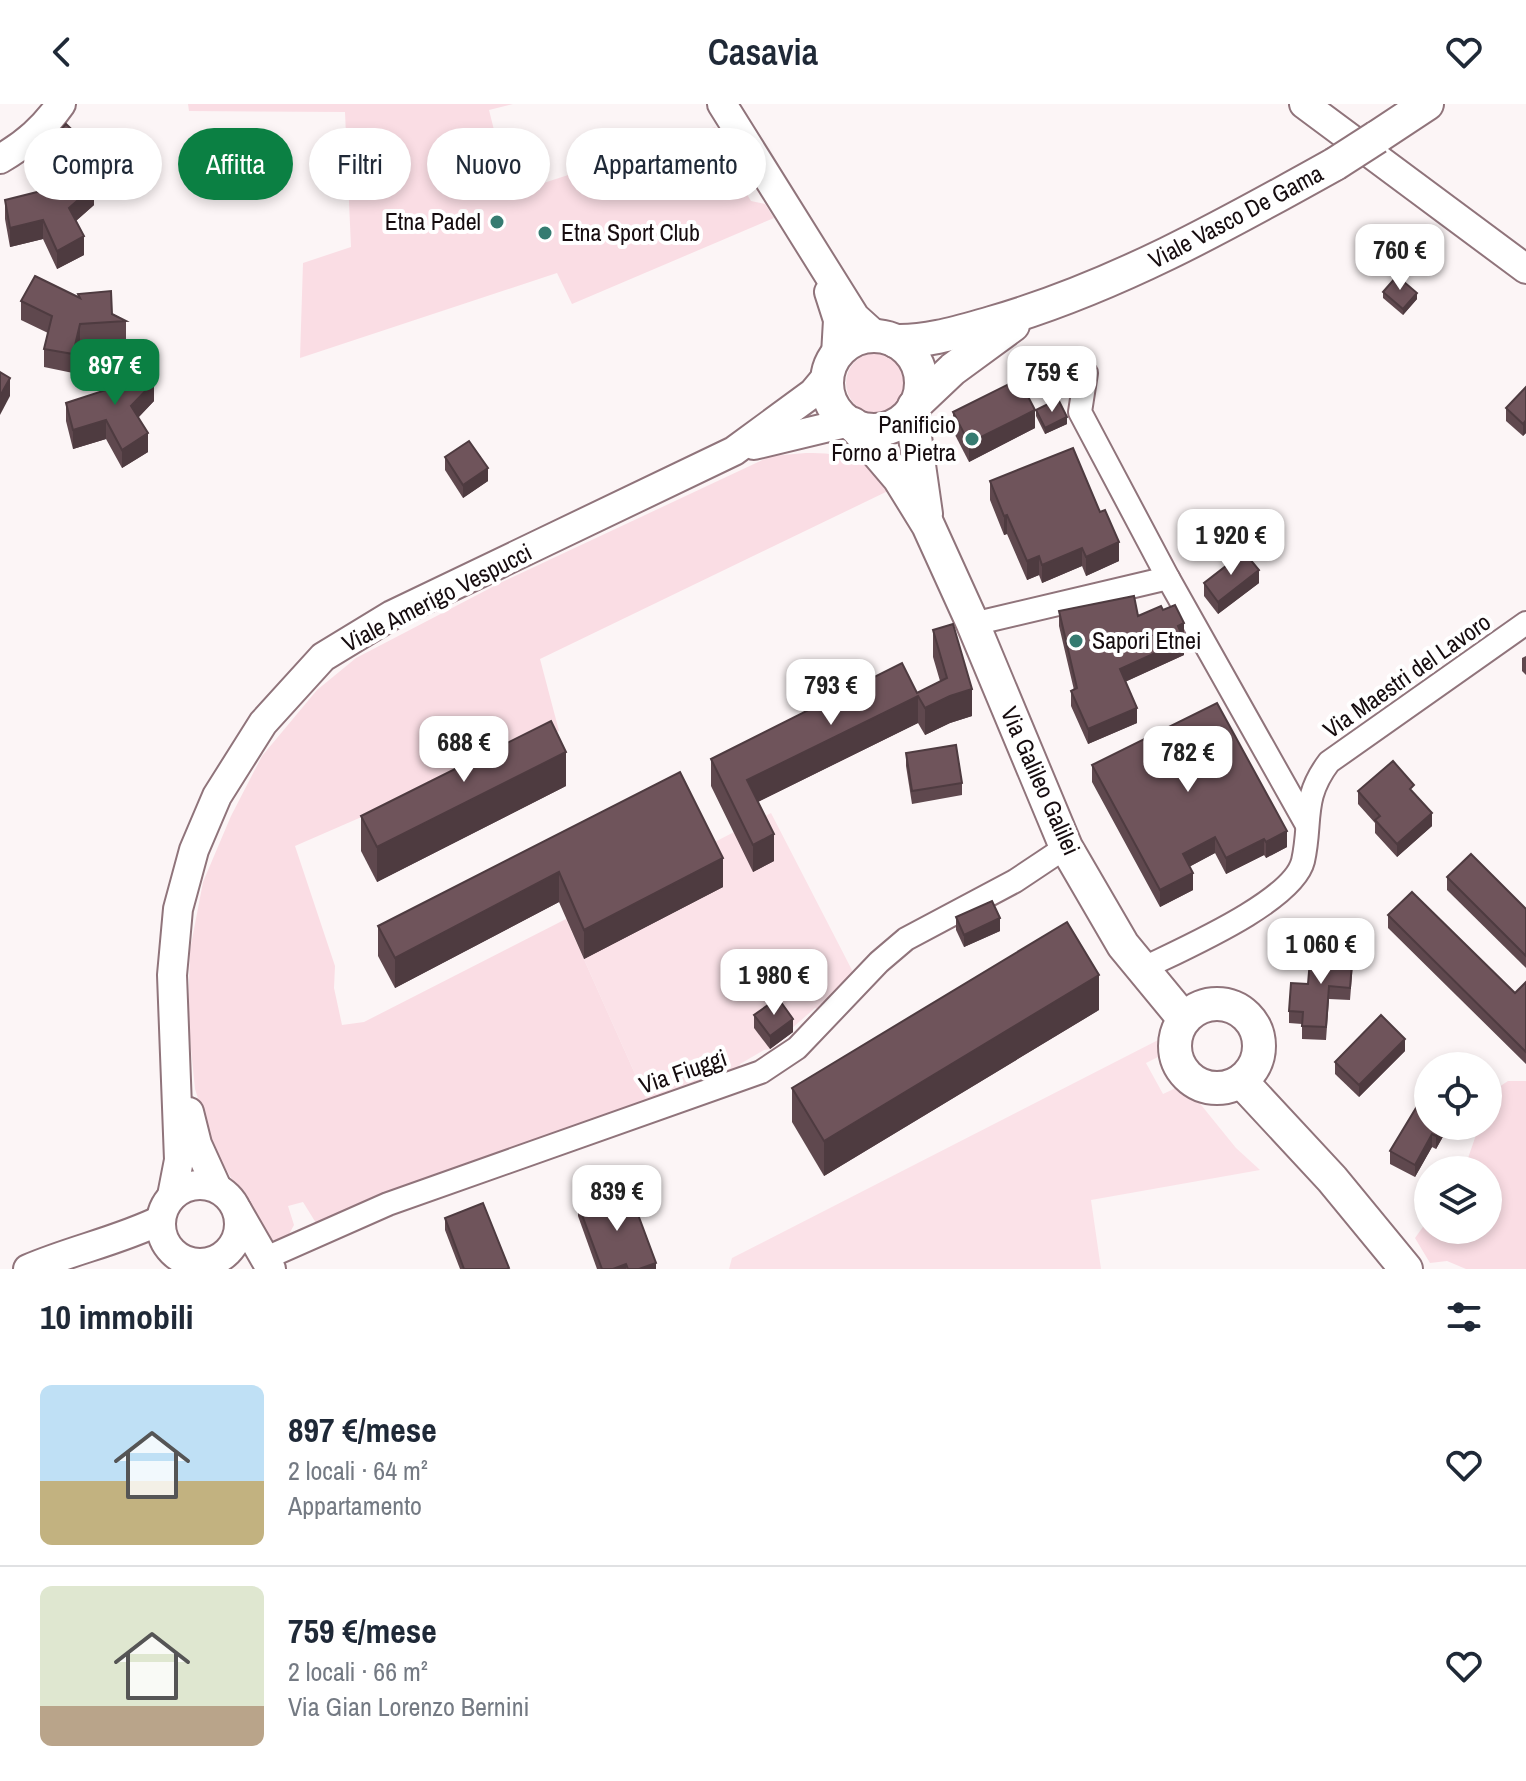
<!DOCTYPE html>
<html lang="it">
<meta charset="utf-8">
<style>
body{margin:0;font-family:"Archivo Narrow",sans-serif;background:#f2f2f3;color:#1f2937;height:100vh;display:flex;flex-direction:column;font-size:30px;white-space:nowrap}
*{box-sizing:border-box;margin:0}
p{font-size:26px;color:#747a83}
.icon{flex:none;width:44px;height:44px;fill:none;stroke:currentColor;stroke-width:2;stroke-linecap:round;stroke-linejoin:round}
.map{position:relative;height:1165px;overflow:hidden}
.panel{display:flex;flex-direction:column;background:#fff;flex:1}
.panel>*{flex:none}
.banner{position:absolute;left:24px;top:24px;width:800px;height:72px;display:flex;gap:16px}
.controls{position:absolute;left:1414px;top:948px;display:grid;gap:16px}
.controls a{display:grid;place-items:center;width:88px;height:88px;border-radius:50%;background:#fff;box-shadow:0 4px 12px #0003;font-size:40px}
.price{position:absolute;translate:-50% -68px;padding:0 18px;border-radius:16px;background:#fff;color:#222;font-size:26px;line-height:52px;filter:drop-shadow(0 2px 4px #0008)}
.price::after{content:'';position:absolute;left:50%;top:48px;width:24px;height:18px;margin-left:-12px;background:inherit;clip-path:polygon(0 0,100% 0,50% 100%)}
.price.on{background:#0b8043;color:#fff}
ul{padding:0;list-style:none}
li{display:flex;align-items:center;gap:24px;height:200px;padding:0 40px}
li+li{border-top:2px solid #e0e1e3}
li span{display:grid;place-items:center;flex:none;width:224px;height:160px;border-radius:12px;color:#555}
li>.icon{margin-inline-start:auto}
span .icon{width:96px;height:96px;fill:#fffc;stroke-width:1}
li b{font-size:34px}
h2{display:flex;justify-content:space-between;align-items:center;height:96px;padding:0 40px;font-size:34px}
.pill{padding:0 28px;border-radius:36px;background:#fff;box-shadow:0 4px 12px #0003;font-size:28px;line-height:72px}
.pill.on{background:#0b8043;color:#fff}
header{display:flex;justify-content:space-between;align-items:center;height:104px;padding:0 40px;background:#fff;font-size:36px;font-weight:600}
.map>svg:first-child{display:block}
</style>
<header><svg class="icon" aria-label="back" viewBox="0 0 24 24"><path d="M15 5l-7 7 7 7"/></svg>Casavia<svg class="icon" aria-label="heart" viewBox="0 0 24 24"><path d="M12 20l-8-8c-3-5 5-10 8-4 3-6 11-1 8 4z"/></svg></header>
<div class="map">
<svg width="1526" height="1165" viewBox="0 0 1526 1165">
<rect width="100%" height="100%" fill="#fcf5f6"/>
<!-- built -->
<g fill="#fbe2e8">
<path d="M 771,709 L 854,870 L 821,906 L 815,904 L 791,925 L 793,928 L 771,945 L 764,946 L 740,960 L 736,970 L 648,999 L 566,815 Z"/>
<path d="M 1164,933 L 1164,945 L 1158,953 L 1146,959 L 1163,990 L 1178,983 L 1189,986 L 1236,1044 L 1260,1066 L 1091,1096 L 1101,1165 L 729,1165 L 732,1154 Z"/>
</g>
<!-- green -->
<g fill="#fadde4">
<path d="M 188,0 L 513,0 L 489,6 L 510,90 L 715,23 C 722,33 741,56 744,67 C 747,83 739,78 751,97 L 765,100 L 774,114 L 572,200 L 557,169 L 300,254 L 303,159 L 351,143 L 345,8 L 189,7 Z"/>
<circle cx="876" cy="279" r="30"/>
<path d="M 806,349 C 842,349 869,353 890,386 L 540,555 L 559,627 L 295,742 L 335,862 L 334,884 L 342,921 L 364,918 L 566,815 L 648,999 L 406,1084 L 316,1119 L 303,1098 L 288,1102 L 294,1121 L 287,1134 L 274,1138 L 238,1086 L 213,1043 L 195,985 L 188,915 L 190,846 L 203,778 L 231,712 L 262,652 L 317,586 L 356,554 L 500,479 L 771,352 Z"/>
<path d="M 1508,977 L 1526,977 L 1526,1165 L 1466,1165 L 1447,1157 L 1430,1159 L 1415,1134 L 1428,1116 L 1428,1126 L 1488,1126 L 1488,1066 L 1464,1066 L 1479,1022 L 1488,1022 C 1488,995 1484,992 1508,977 Z"/>
</g>
<g fill="none" stroke-linecap="round" stroke-linejoin="round">
<defs>
<g id="minor">
<path d="M 1086,269 L 1080,308 L 1168,474 L 1307,721"/>
<path d="M 973,520 L 1168,474"/>
<path d="M 1142,865 C 1180,846 1293,798 1303,757 C 1312,717 1301,695 1329,658 L 1526,519"/>
<path d="M 266,1154 L 388,1100 L 761,968 L 797,944 L 879,858 L 906,835 L 1015,777 L 1066,743"/>
</g>
<g id="tertiary">
<path d="M 722,0 L 855,213 L 876,232"/>
<path d="M 1304,0 L 1526,165"/>
<path d="M 0,55 C 26,40 44,24 61,0"/>
<path d="M 829,188 L 838,216 L 836,251"/>
<path d="M 754,341 L 850,318"/>
<path d="M 189,1008 L 197,1040 L 217,1084"/>
<circle cx="200" cy="1120" r="39"/>
<path d="M 172,1092 L 179,1056 L 172,871 L 178,805 L 194,746 L 217,692 L 263,619 L 323,553 L 392,511 L 734,347 L 813,289 L 828,271"/>
<path d="M 237,1106 L 271,1165"/>
<path d="M 28,1165 C 72,1146 118,1137 161,1116"/>
</g>
<g id="secondary">
<path d="M 1377,33 L 1427,0"/>
<circle cx="874" cy="279" r="47"/>
<path d="M 895,237 C 928,238 959,228 991,219 C 1113,184 1224,122 1335,60"/>
<path d="M 916,300 L 953,265 L 1013,221"/>
<path d="M 914,302 L 914,326 L 926,410"/>
<path d="M 853,320 L 899,374 L 928,421 L 973,520 L 1066,743 L 1123,841 L 1184,915"/>
<circle cx="1217" cy="942" r="42"/>
<path d="M 1241,977 L 1332,1075 L 1406,1165"/>
</g>
</defs>
<!-- minor casing -->
<use href="#minor" stroke="#90747b" stroke-width="26"/>
<!-- tertiary casing -->
<use href="#tertiary" stroke="#90747b" stroke-width="32"/>
<!-- secondary casing -->
<use href="#secondary" stroke="#90747b" stroke-width="36"/>
<!-- minor -->
<use href="#minor" stroke="#fff" stroke-width="22"/>
<!-- tertiary -->
<use href="#tertiary" stroke="#fff" stroke-width="28"/>
<!-- secondary -->
<use href="#secondary" stroke="#fff" stroke-width="32"/>
<defs>
<path id="secondary-bridge" d="M 1335,60 L 1377,33"/>
</defs>
<!-- secondary-bridge casing -->
<use href="#secondary-bridge" stroke="#90747b" stroke-width="36" stroke-linecap="butt"/>
<!-- secondary-bridge -->
<use href="#secondary-bridge" stroke="#fff" stroke-width="32"/>
</g>
<!-- wall -->
<g fill="#5f484e">
<path d="M 51,37 L 83,42 L 68,58 L 51,43 Z"/>
<path d="M 45,86 L 94,101 L 76,117 L 84,151 L 57,165 L 43,135 L 10,143 L 5,115 L 5,96 Z"/>
<path d="M 1383,188 L 1417,195 L 1403,211 L 1383,194 Z"/>
<path d="M 78,190 L 126,217 L 126,236 L 80,238 L 73,269 L 44,263 L 44,245 L 48,229 L 21,216 L 21,197 L 78,193 Z"/>
<path d="M 1526,283 L 1526,329 L 1523,332 L 1506,317 L 1506,304 Z"/>
<path d="M 154,297 L 138,314 L 148,348 L 122,364 L 106,335 L 73,345 L 66,317 L 66,299 Z"/>
<path d="M 1036,306 L 1067,320 L 1045,330 L 1036,312 Z"/>
<path d="M 953,308 L 1035,324 L 969,358 L 953,327 Z"/>
<path d="M 445,353 L 488,377 L 463,394 L 445,366 Z"/>
<path d="M 990,377 L 1119,457 L 1086,472 L 1082,462 L 1042,479 L 1039,471 L 1027,476 L 1007,430 L 1004,431 L 990,396 Z"/>
<path d="M 1204,479 L 1259,479 L 1218,510 L 1204,492 Z"/>
<path d="M 1163,506 L 1184,534 L 1184,551 L 1125,578 L 1137,619 L 1088,640 L 1071,602 L 1071,587 L 1074,586 L 1059,522 L 1059,507 L 1138,512 Z"/>
<path d="M 933,526 L 972,612 L 950,619 L 925,631 L 918,619 L 758,698 L 774,757 L 753,768 L 711,682 L 711,655 L 917,589 L 940,577 L 933,553 Z"/>
<path d="M 1526,552 L 1526,571 L 1522,567 L 1522,554 Z"/>
<path d="M 906,649 L 962,679 L 962,691 L 912,700 L 906,662 Z"/>
<path d="M 1092,661 L 1287,743 L 1266,754 L 1264,751 L 1226,770 L 1215,749 L 1189,763 L 1193,786 L 1160,803 L 1092,678 Z"/>
<path d="M 680,668 L 723,783 L 584,855 L 559,798 L 395,884 L 378,852 L 378,822 Z"/>
<path d="M 566,682 L 377,778 L 361,747 L 361,712 Z"/>
<path d="M 1358,687 L 1414,690 L 1432,722 L 1397,753 L 1375,729 L 1375,719 L 1358,700 Z"/>
<path d="M 1447,773 L 1526,805 L 1526,864 L 1447,786 Z"/>
<path d="M 1388,811 L 1515,889 L 1526,878 L 1526,960 L 1388,824 Z"/>
<path d="M 956,813 L 1000,827 L 964,843 L 956,826 Z"/>
<path d="M 1353,859 L 1350,896 L 1329,895 L 1326,936 L 1302,935 L 1302,920 L 1289,919 L 1289,907 Z"/>
<path d="M 1099,906 L 824,1072 L 792,1018 L 792,984 Z"/>
<path d="M 754,911 L 793,928 L 770,945 L 754,924 Z"/>
<path d="M 1405,947 L 1359,993 L 1335,970 L 1335,958 Z"/>
<path d="M 1449,1022 L 1436,1045 L 1432,1043 L 1415,1073 L 1390,1060 L 1390,1047 Z"/>
<path d="M 604,1099 L 656,1165 L 597,1165 L 578,1112 L 578,1100 Z"/>
<path d="M 445,1114 L 509,1165 L 460,1165 L 445,1126 Z"/>
</g>
<!-- shaded-wall -->
<g fill="#4e3b40">
<path d="M 83,36 L 83,42 L 68,58 L 68,52 Z"/>
<path d="M 94,82 L 94,101 L 69,123 L 69,104 Z"/>
<path d="M 43,116 L 43,135 L 10,143 L 10,124 Z"/>
<path d="M 84,132 L 84,151 L 57,165 L 57,147 Z"/>
<path d="M 1417,189 L 1417,195 L 1403,211 L 1403,205 Z"/>
<path d="M 80,220 L 80,238 L 73,269 L 73,250 Z"/>
<path d="M 10,274 L 10,292 L 0,311 L 0,292 Z"/>
<path d="M 154,278 L 154,297 L 131,321 L 131,302 Z"/>
<path d="M 1035,306 L 1035,324 L 969,358 L 969,339 Z"/>
<path d="M 1067,313 L 1067,320 L 1045,330 L 1045,324 Z"/>
<path d="M 106,316 L 106,335 L 73,345 L 73,326 Z"/>
<path d="M 1526,316 L 1526,329 L 1523,332 L 1523,320 Z"/>
<path d="M 148,329 L 148,348 L 122,364 L 122,346 Z"/>
<path d="M 488,364 L 488,377 L 463,394 L 463,381 Z"/>
<path d="M 1007,411 L 1007,430 L 1004,431 L 1004,412 Z"/>
<path d="M 1119,438 L 1119,457 L 1086,472 L 1086,453 Z"/>
<path d="M 1082,444 L 1082,462 L 1042,479 L 1042,461 Z"/>
<path d="M 1039,452 L 1039,471 L 1027,476 L 1027,457 Z"/>
<path d="M 1259,466 L 1259,479 L 1218,510 L 1218,498 Z"/>
<path d="M 1184,519 L 1184,534 L 1178,537 L 1178,522 Z"/>
<path d="M 1184,536 L 1184,551 L 1120,580 L 1120,565 Z"/>
<path d="M 972,585 L 972,612 L 950,619 L 925,631 L 925,604 L 950,592 Z"/>
<path d="M 918,592 L 918,619 L 747,703 L 747,676 Z"/>
<path d="M 1137,604 L 1137,619 L 1088,640 L 1088,625 Z"/>
<path d="M 566,648 L 566,682 L 377,778 L 377,743 Z"/>
<path d="M 1432,709 L 1432,722 L 1397,753 L 1397,740 Z"/>
<path d="M 1287,727 L 1287,743 L 1266,754 L 1266,738 Z"/>
<path d="M 774,730 L 774,757 L 753,768 L 753,741 Z"/>
<path d="M 1215,733 L 1215,749 L 1183,766 L 1183,750 Z"/>
<path d="M 1264,735 L 1264,751 L 1226,770 L 1226,754 Z"/>
<path d="M 723,754 L 723,783 L 584,855 L 584,826 Z"/>
<path d="M 559,768 L 559,798 L 395,884 L 395,854 Z"/>
<path d="M 1193,769 L 1193,786 L 1160,803 L 1160,786 Z"/>
<path d="M 1000,814 L 1000,827 L 964,843 L 964,831 Z"/>
<path d="M 1099,871 L 1099,906 L 824,1072 L 824,1037 Z"/>
<path d="M 793,915 L 793,928 L 770,945 L 770,932 Z"/>
<path d="M 1405,935 L 1405,947 L 1359,993 L 1359,981 Z"/>
<path d="M 1442,1022 L 1449,1022 L 1436,1045 L 1436,1032 Z"/>
<path d="M 1432,1030 L 1432,1043 L 1415,1073 L 1415,1061 Z"/>
<path d="M 656,1159 L 656,1165 L 639,1165 Z"/>
<path d="M 626,1160 L 626,1165 L 613,1165 Z"/>
</g>
<!-- building -->
<g fill="#6f545b" stroke="#4e3b40" stroke-width="2">
<path d="M 66,20 L 83,36 L 68,52 L 51,37 Z"/>
<path d="M 72,59 L 94,82 L 69,104 L 84,132 L 57,147 L 43,116 L 10,124 L 5,96 L 45,86 Z"/>
<path d="M 35,172 L 80,194 L 78,190 L 111,187 L 112,210 L 126,217 L 80,220 L 73,250 L 44,245 L 52,212 L 21,197 Z"/>
<path d="M 1397,172 L 1417,189 L 1403,205 L 1383,188 Z"/>
<path d="M 131,257 L 154,278 L 131,302 L 148,329 L 122,346 L 106,316 L 73,326 L 66,299 L 106,286 Z"/>
<path d="M 0,268 L 10,274 L 0,292 Z"/>
<path d="M 1019,275 L 1035,306 L 969,339 L 953,308 Z"/>
<path d="M 1526,283 L 1526,316 L 1523,320 L 1506,304 Z"/>
<path d="M 1058,295 L 1067,313 L 1045,324 L 1036,306 Z"/>
<path d="M 469,337 L 488,364 L 463,381 L 445,353 Z"/>
<path d="M 1073,344 L 1100,408 L 1105,406 L 1119,438 L 1086,453 L 1082,444 L 1042,461 L 1039,452 L 1027,457 L 1007,411 L 1004,412 L 990,377 Z"/>
<path d="M 1244,448 L 1259,466 L 1218,498 L 1204,479 Z"/>
<path d="M 1134,492 L 1138,512 L 1161,502 L 1163,506 L 1175,501 L 1184,519 L 1178,522 L 1184,536 L 1120,565 L 1137,604 L 1088,625 L 1071,587 L 1077,584 L 1059,507 Z"/>
<path d="M 953,520 L 972,585 L 950,592 L 925,604 L 918,592 L 747,676 L 774,730 L 753,741 L 711,655 L 902,559 L 917,589 L 947,574 L 933,526 Z"/>
<path d="M 1217,599 L 1287,727 L 1266,738 L 1264,735 L 1226,754 L 1215,733 L 1183,750 L 1193,769 L 1160,786 L 1092,661 Z"/>
<path d="M 551,617 L 566,648 L 377,743 L 361,712 Z"/>
<path d="M 956,641 L 962,679 L 912,687 L 906,649 Z"/>
<path d="M 1393,657 L 1414,681 L 1410,685 L 1432,709 L 1397,740 L 1375,716 L 1380,712 L 1358,687 Z"/>
<path d="M 680,668 L 723,754 L 584,826 L 559,768 L 395,854 L 378,822 Z"/>
<path d="M 1471,750 L 1526,805 L 1526,852 L 1447,773 Z"/>
<path d="M 1412,788 L 1515,889 L 1526,878 L 1526,948 L 1388,811 Z"/>
<path d="M 992,797 L 1000,814 L 964,831 L 956,813 Z"/>
<path d="M 1067,818 L 1099,871 L 824,1037 L 792,984 Z"/>
<path d="M 1326,844 L 1353,847 L 1350,884 L 1329,882 L 1326,923 L 1302,922 L 1303,908 L 1289,907 L 1291,879 L 1308,880 L 1310,856 L 1325,857 Z"/>
<path d="M 778,894 L 793,915 L 770,932 L 754,911 Z"/>
<path d="M 1381,911 L 1405,935 L 1359,981 L 1335,958 Z"/>
<path d="M 1428,984 L 1428,1022 L 1442,1022 L 1436,1032 L 1432,1030 L 1415,1061 L 1390,1047 Z"/>
<path d="M 630,1089 L 656,1159 L 639,1165 L 628,1165 L 626,1160 L 613,1165 L 602,1165 L 578,1100 L 601,1091 L 604,1099 Z"/>
<path d="M 483,1099 L 509,1164 L 507,1165 L 464,1165 L 445,1114 Z"/>
</g>
<!-- markers -->
<g fill="#367b71" stroke="#fff" stroke-width="3">
<circle cx="497" cy="118" r="8"/>
<circle cx="545" cy="129" r="8"/>
<circle cx="972" cy="335" r="8"/>
<circle cx="1076" cy="537" r="8"/>
</g>
<g text-anchor="middle" stroke-width="8" stroke-linejoin="round" paint-order="stroke">
<!-- street labels -->
<g font-size="24" fill="#160c0f" stroke="#fff">
<text transform="translate(1236 113) rotate(-28)" y="8">Viale Vasco De Gama</text>
<text transform="translate(437 494) rotate(-27)" y="8">Viale Amerigo Vespucci</text>
<text transform="translate(1407 572) rotate(-35)" y="8">Via Maestri del Lavoro</text>
<text transform="translate(1040 677) rotate(66)" y="8">Via Galileo Galilei</text>
<text transform="translate(683 968) rotate(-19)" y="8">Via Fiuggi</text>
</g>
<!-- poi labels -->
<g font-size="24" fill="#160c0f" stroke="#fff" text-anchor="end">
<text x="481" y="126">Etna Padel</text>
<text x="561" y="137" text-anchor="start">Etna Sport Club</text>
<text x="956" y="329">Panificio<tspan x="956" dy="28">Forno a Pietra</tspan></text>
<text x="1092" y="545" text-anchor="start">Sapori Etnei</text>
</g>
</g>
</svg>
<div class="controls">
<a><svg class="icon" aria-label="locate" viewBox="0 0 24 24"><circle cx="12" cy="12" r="6"/><path d="M12 2v4M12 18v4M2 12h4M18 12h4"/></svg></a>
<a><svg class="icon" aria-label="layers" viewBox="0 0 24 24"><path d="M12 4l9 5-9 5-9-5zM3 14l9 5 9-5"/></svg></a>
</div>
<b class="price" style="left:1400px;top:188px">760 €</b>
<b class="price on" style="left:115px;top:303px">897 €</b>
<b class="price" style="left:1052px;top:310px">759 €</b>
<b class="price" style="left:1231px;top:473px">1 920 €</b>
<b class="price" style="left:831px;top:623px">793 €</b>
<b class="price" style="left:464px;top:680px">688 €</b>
<b class="price" style="left:1188px;top:690px">782 €</b>
<b class="price" style="left:1321px;top:882px">1 060 €</b>
<b class="price" style="left:774px;top:913px">1 980 €</b>
<b class="price" style="left:617px;top:1129px">839 €</b>
<div class="banner">
<a class="pill">Compra</a>
<a class="pill on">Affitta</a>
<a class="pill">Filtri</a>
<a class="pill">Nuovo</a>
<a class="pill">Appartamento</a>
</div>
</div>
<section class="panel">
<h2>10 immobili<svg class="icon" aria-label="filters" viewBox="0 0 24 24"><path d="M4 7h16M4 17h16"/><circle cx="9" cy="7" r="2"/><circle cx="15" cy="17" r="2"/></svg></h2>
<ul>
<li><span style="background:linear-gradient(#bfe0f5 60%,#c2b280 0)"><svg class="icon" aria-label="home" viewBox="0 0 24 24"><path d="M3 11l9-7 9 7M6 9v11h12V9"/></svg></span><div><b>897 €/mese</b><p>2 locali · 64 m²</p><p>Appartamento</p></div><svg class="icon" aria-label="heart" viewBox="0 0 24 24"><path d="M12 20l-8-8c-3-5 5-10 8-4 3-6 11-1 8 4z"/></svg></li>
<li><span style="background:linear-gradient(#dfe7d0 75%,#b9a48a 0)"><svg class="icon" aria-label="home" viewBox="0 0 24 24"><path d="M3 11l9-7 9 7M6 9v11h12V9"/></svg></span><div><b>759 €/mese</b><p>2 locali · 66 m²</p><p>Via Gian Lorenzo Bernini</p></div><svg class="icon" aria-label="heart" viewBox="0 0 24 24"><path d="M12 20l-8-8c-3-5 5-10 8-4 3-6 11-1 8 4z"/></svg></li>
</ul>
</section>
